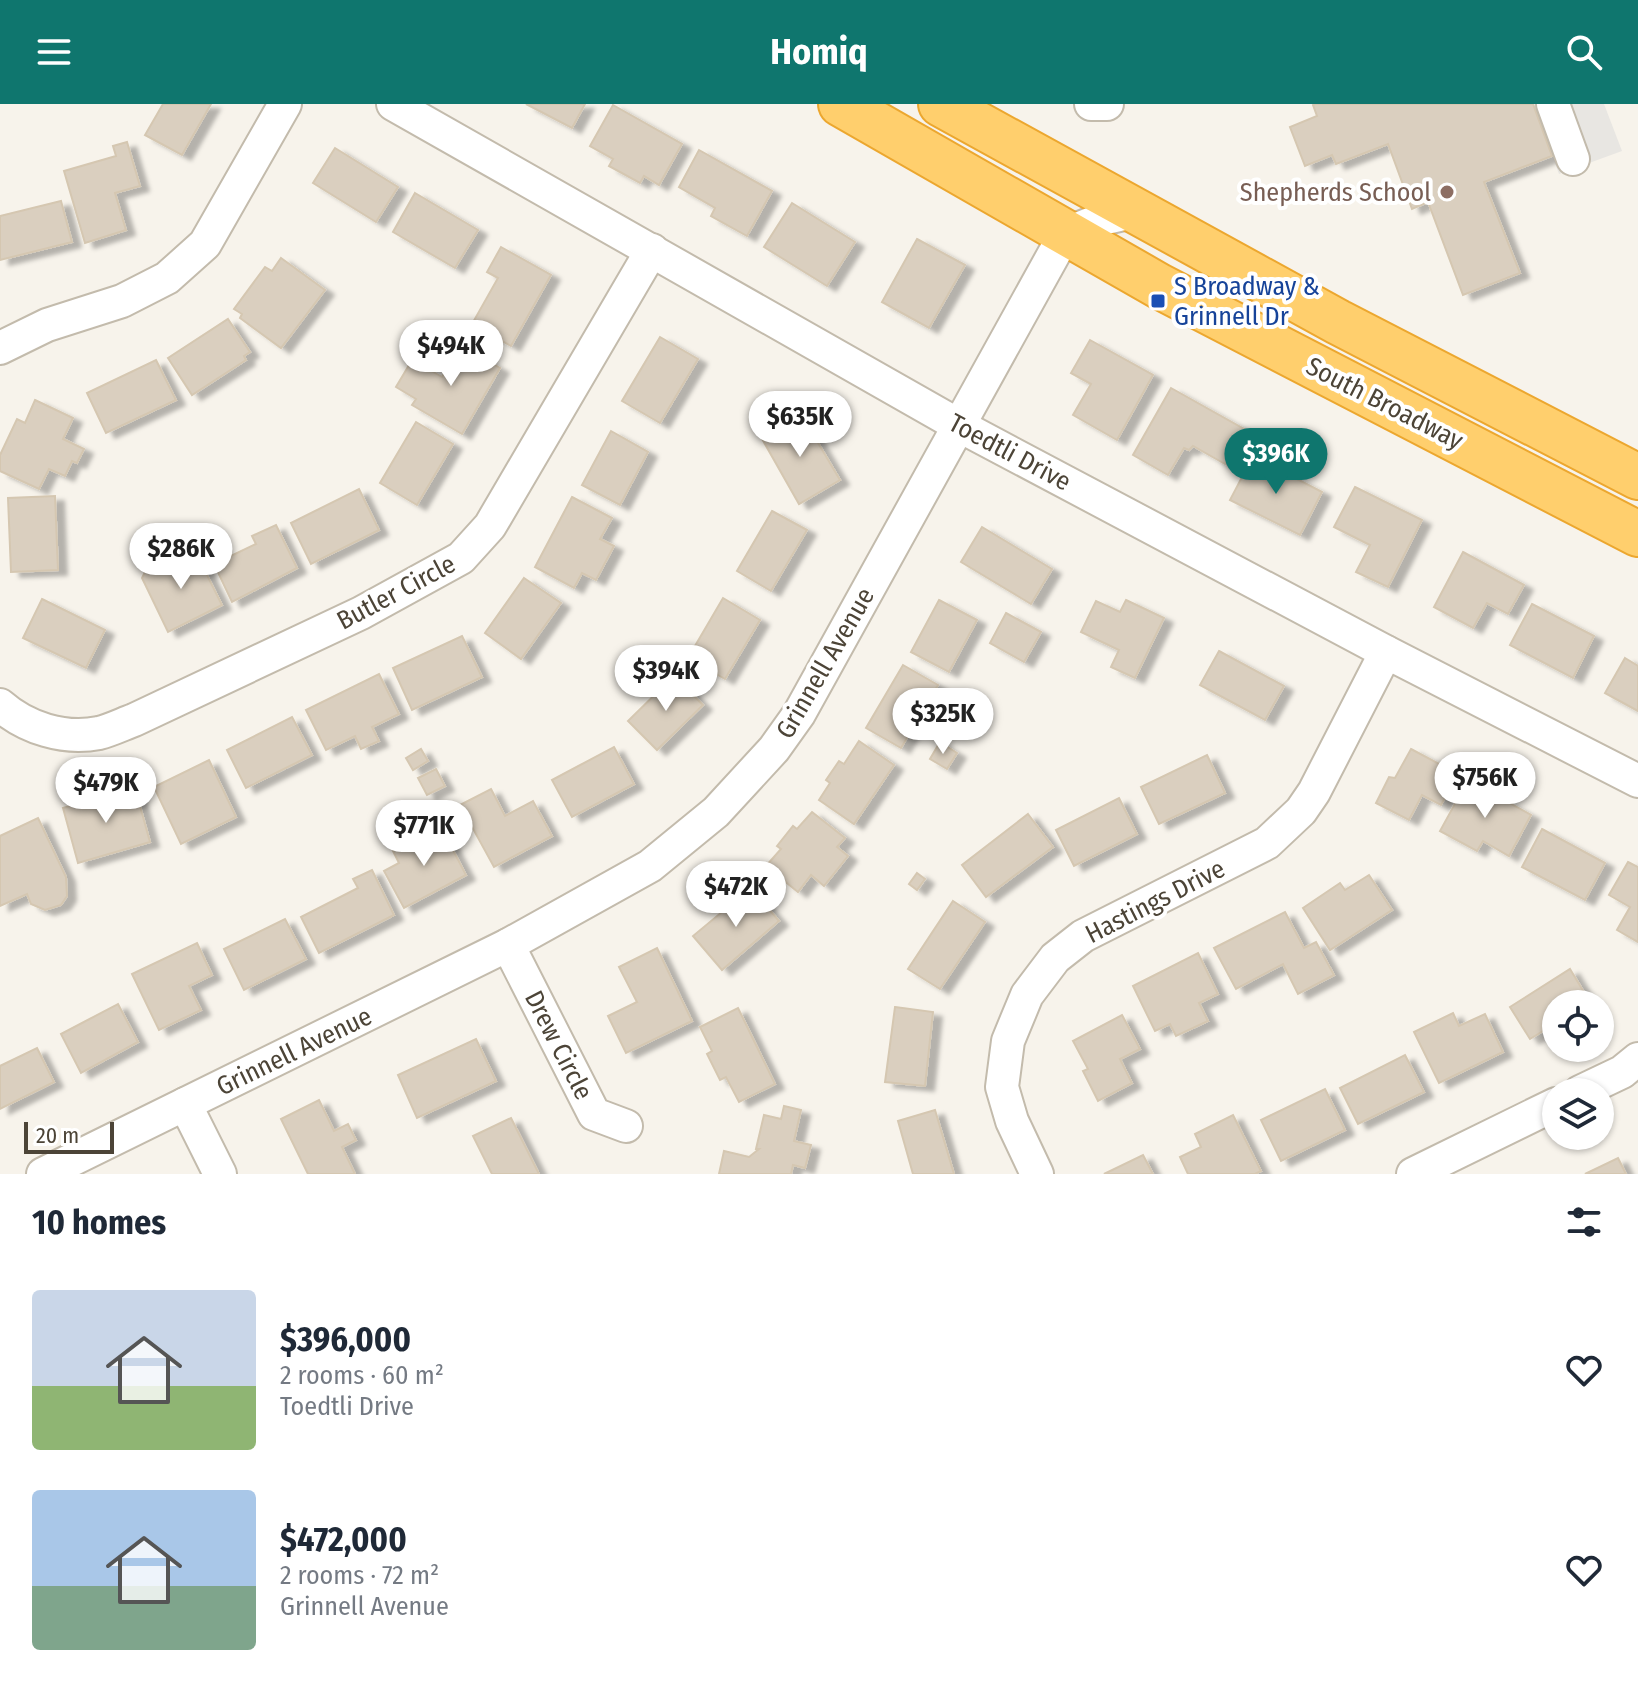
<!DOCTYPE html>
<meta charset="utf-8">
<style>
body{margin:0;font-family:"Fira Sans Condensed",sans-serif;background:#f2f2f3;color:#1f2937;height:100vh;display:flex;flex-direction:column;font-size:30px;white-space:nowrap}
*{box-sizing:border-box;margin:0}
p{font-size:26px;color:#747a83}
.icon{flex:none;width:44px;height:44px;fill:none;stroke:currentColor;stroke-width:2;stroke-linecap:round;stroke-linejoin:round}
.map{position:relative;height:1070px;overflow:hidden}
.drawer{display:flex;flex-direction:column;background:#fff;flex:1}
.drawer>*{flex:none}
.controls{position:absolute;left:1542px;top:886px;display:grid;gap:16px}
.controls a{display:grid;place-items:center;width:72px;height:72px;border-radius:50%;background:#fff;box-shadow:0 2px 6px #0004;font-size:40px}
.scale{position:absolute;left:24px;bottom:20px;width:90px;box-sizing:border-box;padding-left:8px;border:4px solid #4c4437;border-top:0;font-size:22px;line-height:28px;white-space:nowrap;color:#4c4437;-webkit-text-stroke:6px #fff;paint-order:stroke}
.price{position:absolute;translate:-50% -68px;padding:0 18px;border-radius:28px;background:#fff;color:#222;font-size:26px;line-height:52px;filter:drop-shadow(0 2px 4px #0008)}
.price::after{content:'';position:absolute;left:50%;top:48px;width:24px;height:18px;margin-left:-12px;background:inherit;clip-path:polygon(0 0,100% 0,50% 100%)}
.price.on{background:#0f766e;color:#fff}
ul{padding:0;list-style:none}
li{display:flex;align-items:center;gap:24px;height:200px;padding:0 32px}
li span{display:grid;place-items:center;flex:none;width:224px;height:160px;border-radius:8px;color:#555}
li>.icon{margin-inline-start:auto}
span .icon{width:96px;height:96px;fill:#fffc;stroke-width:1}
li b{font-size:34px}
h2{display:flex;justify-content:space-between;align-items:center;height:96px;padding:0 32px;font-size:34px}
header{display:flex;justify-content:space-between;align-items:center;height:104px;padding:0 32px;background:#0f766e;color:#fff;font-size:36px;font-weight:700}
.map>svg:first-child{display:block}
</style>
<header><svg class="icon" aria-label="menu" viewBox="0 0 24 24"><path d="M4 6h16M4 12h16M4 18h16"/></svg>Homiq<svg class="icon" aria-label="search" viewBox="0 0 24 24"><circle cx="10" cy="10" r="6"/><path d="M15 15l6 6"/></svg></header>
<div class="map">
<svg width="1638" height="1070" viewBox="0 0 1638 1070">
<defs>
<filter id="shadow"><feDropShadow dx="9" dy="5" stdDeviation="2" flood-color="#0004"/></filter>
</defs>
<rect width="100%" height="100%" fill="#f7f3eb"/>
<!-- parking -->
<path fill="#e8e6e2" d="M 1533,0 L 1604,0 L 1622,47 L 1559,70 Z"/>
<!-- building -->
<g fill="#dacfbf" stroke="#d5c7b1" stroke-width="2" filter="url(#shadow)">
<path d="M 163,0 L 211,0 L 182,51 L 145,31 Z"/>
<path d="M 526,0 L 585,0 L 572,24 Z"/>
<path d="M 1533,0 L 1552,52 L 1484,78 L 1520,169 L 1463,191 L 1428,98 L 1412,105 L 1388,40 L 1336,60 L 1332,51 L 1305,62 L 1290,23 L 1317,12 L 1313,1 L 1315,0 Z"/>
<path d="M 613,1 L 682,40 L 659,81 L 644,72 L 640,79 L 609,62 L 613,55 L 590,42 Z"/>
<path d="M 127,38 L 140,82 L 115,89 L 126,126 L 85,139 L 64,67 L 116,52 L 113,42 Z"/>
<path d="M 335,44 L 398,83 L 376,118 L 313,79 Z"/>
<path d="M 699,46 L 772,87 L 747,132 L 711,112 L 715,104 L 679,83 Z"/>
<path d="M 415,89 L 478,126 L 455,164 L 393,128 Z"/>
<path d="M 61,97 L 72,138 L 0,156 L 0,112 Z"/>
<path d="M 792,99 L 855,138 L 827,182 L 764,143 Z"/>
<path d="M 917,135 L 965,161 L 929,224 L 882,198 Z"/>
<path d="M 501,143 L 551,171 L 511,242 L 472,220 L 498,174 L 487,168 Z"/>
<path d="M 281,154 L 325,186 L 281,244 L 240,214 L 242,210 L 234,205 L 265,163 L 272,167 Z"/>
<path d="M 228,215 L 250,248 L 244,252 L 246,256 L 192,291 L 168,254 Z"/>
<path d="M 660,233 L 698,255 L 660,319 L 622,297 Z"/>
<path d="M 1090,236 L 1153,271 L 1117,336 L 1073,311 L 1091,280 L 1071,269 Z"/>
<path d="M 461,241 L 500,264 L 462,330 L 412,301 L 416,295 L 396,283 L 412,256 L 442,273 Z"/>
<path d="M 156,256 L 176,296 L 106,329 L 87,289 Z"/>
<path d="M 1171,284 L 1244,325 L 1225,360 L 1193,342 L 1189,346 L 1184,344 L 1168,371 L 1133,351 Z"/>
<path d="M 35,296 L 73,314 L 63,335 L 84,345 L 77,359 L 72,357 L 65,372 L 49,365 L 39,385 L 0,367 L 0,351 L 17,315 L 25,319 Z"/>
<path d="M 801,310 L 840,376 L 799,400 L 761,333 Z"/>
<path d="M 416,318 L 453,340 L 417,401 L 380,379 Z"/>
<path d="M 611,327 L 648,348 L 620,401 L 582,381 Z"/>
<path d="M 1253,352 L 1322,388 L 1300,431 L 1230,396 Z"/>
<path d="M 1355,383 L 1422,416 L 1388,483 L 1356,468 L 1370,441 L 1334,423 Z"/>
<path d="M 359,385 L 379,426 L 311,460 L 291,419 Z"/>
<path d="M 55,392 L 58,466 L 11,468 L 8,394 Z"/>
<path d="M 572,393 L 612,414 L 600,435 L 614,442 L 596,476 L 582,469 L 574,484 L 535,463 Z"/>
<path d="M 772,407 L 807,426 L 771,487 L 737,467 Z"/>
<path d="M 276,421 L 297,464 L 232,498 L 214,460 L 256,440 L 252,432 Z"/>
<path d="M 982,423 L 1052,465 L 1031,500 L 961,458 Z"/>
<path d="M 1463,448 L 1524,481 L 1508,510 L 1487,499 L 1473,524 L 1434,503 Z"/>
<path d="M 196,449 L 222,501 L 168,528 L 142,474 L 145,468 L 179,451 L 181,457 Z"/>
<path d="M 524,474 L 561,499 L 521,555 L 485,529 Z"/>
<path d="M 723,494 L 760,516 L 725,575 L 688,554 Z"/>
<path d="M 42,495 L 105,526 L 86,564 L 23,534 Z"/>
<path d="M 939,496 L 977,516 L 949,568 L 911,548 Z"/>
<path d="M 1126,496 L 1164,514 L 1135,574 L 1111,563 L 1119,546 L 1081,528 L 1096,497 L 1120,508 Z"/>
<path d="M 1532,500 L 1594,532 L 1573,574 L 1510,541 Z"/>
<path d="M 1006,509 L 1041,528 L 1024,558 L 990,539 Z"/>
<path d="M 462,532 L 482,573 L 412,606 L 393,564 Z"/>
<path d="M 1219,547 L 1284,582 L 1265,616 L 1200,581 Z"/>
<path d="M 1625,554 L 1638,562 L 1638,607 L 1605,589 Z"/>
<path d="M 903,561 L 938,581 L 901,644 L 866,624 Z"/>
<path d="M 379,570 L 399,610 L 372,623 L 379,637 L 361,645 L 355,632 L 326,646 L 306,606 Z"/>
<path d="M 674,572 L 703,601 L 657,646 L 628,617 Z"/>
<path d="M 292,613 L 312,651 L 246,684 L 227,646 Z"/>
<path d="M 859,637 L 894,661 L 854,720 L 819,696 L 830,679 L 826,676 L 839,657 L 844,660 Z"/>
<path d="M 940,638 L 957,649 L 947,665 L 930,655 Z"/>
<path d="M 614,643 L 634,680 L 572,713 L 552,676 Z"/>
<path d="M 421,645 L 428,657 L 413,666 L 406,654 Z"/>
<path d="M 1411,645 L 1458,670 L 1441,701 L 1422,691 L 1409,716 L 1376,699 L 1389,673 L 1395,674 Z"/>
<path d="M 1207,651 L 1225,689 L 1159,720 L 1141,683 Z"/>
<path d="M 209,656 L 236,713 L 181,740 L 154,683 Z"/>
<path d="M 436,665 L 445,682 L 427,691 L 418,674 Z"/>
<path d="M 1468,676 L 1531,711 L 1509,752 L 1483,737 L 1477,747 L 1440,727 Z"/>
<path d="M 135,684 L 150,738 L 78,759 L 63,704 Z"/>
<path d="M 491,685 L 505,712 L 533,697 L 552,732 L 494,763 L 460,701 Z"/>
<path d="M 1119,694 L 1137,730 L 1074,762 L 1056,726 Z"/>
<path d="M 812,708 L 845,734 L 837,743 L 848,752 L 824,782 L 811,771 L 798,788 L 766,762 L 781,745 L 777,742 L 793,722 L 797,725 Z"/>
<path d="M 1028,710 L 1053,743 L 986,793 L 962,761 Z"/>
<path d="M 38,714 L 66,773 L 67,792 L 61,801 L 45,806 L 31,800 L 27,790 L 0,802 L 0,732 Z"/>
<path d="M 441,723 L 466,771 L 404,804 L 384,767 L 399,759 L 393,747 Z"/>
<path d="M 1542,725 L 1605,759 L 1585,796 L 1522,763 Z"/>
<path d="M 1628,758 L 1638,763 L 1638,838 L 1617,826 L 1630,803 L 1609,791 Z"/>
<path d="M 372,766 L 394,811 L 319,849 L 301,813 L 358,784 L 353,775 Z"/>
<path d="M 917,769 L 925,775 L 917,786 L 909,780 Z"/>
<path d="M 1369,771 L 1392,806 L 1330,846 L 1303,804 L 1340,779 L 1345,786 Z"/>
<path d="M 751,784 L 779,817 L 722,866 L 693,832 Z"/>
<path d="M 953,797 L 985,818 L 940,885 L 908,865 Z"/>
<path d="M 1285,808 L 1304,844 L 1316,838 L 1334,871 L 1298,890 L 1283,860 L 1236,885 L 1214,844 Z"/>
<path d="M 285,815 L 306,855 L 244,886 L 224,845 Z"/>
<path d="M 197,839 L 212,871 L 189,882 L 201,906 L 159,926 L 132,870 Z"/>
<path d="M 657,844 L 692,917 L 626,949 L 608,912 L 637,898 L 619,863 Z"/>
<path d="M 1198,849 L 1218,890 L 1199,899 L 1208,917 L 1176,932 L 1170,920 L 1155,927 L 1133,882 Z"/>
<path d="M 1570,865 L 1590,898 L 1586,900 L 1556,900 L 1556,919 L 1530,935 L 1510,903 Z"/>
<path d="M 118,900 L 138,938 L 81,969 L 61,930 Z"/>
<path d="M 895,903 L 933,908 L 925,982 L 885,978 Z"/>
<path d="M 738,904 L 775,980 L 739,998 L 726,973 L 720,976 L 707,950 L 712,947 L 700,923 Z"/>
<path d="M 1453,909 L 1459,922 L 1485,910 L 1503,948 L 1439,979 L 1414,928 Z"/>
<path d="M 1122,911 L 1140,945 L 1120,955 L 1132,979 L 1098,997 L 1083,967 L 1088,965 L 1073,937 Z"/>
<path d="M 476,935 L 496,977 L 417,1014 L 398,971 Z"/>
<path d="M 37,944 L 54,978 L 0,1005 L 0,962 Z"/>
<path d="M 1405,951 L 1424,988 L 1358,1020 L 1340,984 Z"/>
<path d="M 1325,985 L 1345,1026 L 1281,1057 L 1261,1016 Z"/>
<path d="M 319,996 L 334,1027 L 348,1020 L 356,1036 L 342,1043 L 355,1070 L 308,1070 L 281,1015 Z"/>
<path d="M 784,1002 L 801,1006 L 794,1037 L 811,1041 L 805,1064 L 793,1061 L 791,1070 L 719,1070 L 724,1047 L 749,1053 L 759,1045 L 756,1045 L 764,1011 L 781,1015 Z"/>
<path d="M 935,1006 L 954,1070 L 913,1070 L 898,1017 Z"/>
<path d="M 1233,1011 L 1261,1067 L 1255,1070 L 1188,1070 L 1180,1053 L 1201,1043 L 1195,1030 Z"/>
<path d="M 511,1014 L 539,1070 L 492,1070 L 473,1032 Z"/>
<path d="M 1143,1051 L 1153,1070 L 1104,1070 Z"/>
<path d="M 1618,1054 L 1626,1070 L 1585,1070 Z"/>
</g>
<g fill="none" stroke-linecap="round" stroke-linejoin="round">
<defs>
<g id="minor">
<path d="M 393,0 L 958,321 L 1386,548 L 1638,677"/>
<path d="M 1091,0 L 1107,0"/>
<path d="M 1553,0 L 1573,55"/>
<path d="M 0,244 L 47,221 L 122,197 L 167,174 L 205,140 L 285,0"/>
<path d="M 0,601 C 26,624 64,636 99,629 C 111,626 123,620 134,616 L 361,509 L 461,454 L 490,422 L 652,146"/>
<path d="M 508,841 L 594,1010 L 626,1022"/>
<path d="M 1580,988 L 1622,968 L 1638,955"/>
<path d="M 185,1000 L 220,1070"/>
<path d="M 43,1070 L 508,841 L 650,762 L 716,708 L 774,645 L 799,610 L 1065,130 L 1102,115 L 1138,107"/>
<path d="M 1037,1070 L 1012,1017 L 1002,983 L 1008,937 L 1027,891 L 1055,854 L 1083,832 L 1267,739 L 1301,707 L 1314,688 L 1386,548"/>
<path d="M 1413,1070 L 1556,1000"/>
</g>
<g id="highway">
<path d="M 841,0 L 1159,182 L 1638,430"/>
<path d="M 941,0 L 1338,218 L 1638,373"/>
</g>
</defs>
<!-- minor casing -->
<use href="#minor" stroke="#c3bbac" stroke-width="36"/>
<!-- highway casing -->
<use href="#highway" stroke="#eca72f" stroke-width="48"/>
<!-- minor -->
<use href="#minor" stroke="#fff" stroke-width="32"/>
<!-- highway -->
<use href="#highway" stroke="#ffcf6d" stroke-width="44"/>
</g>
<!-- markers -->
<circle fill="#8d6e63" stroke="#fff" stroke-width="3" cx="1447" cy="88" r="8"/>
<rect fill="#1a4fb4" stroke="#fff" stroke-width="3" x="1150" y="189" width="16" height="16" rx="4"/>
<g text-anchor="middle" stroke-width="8" stroke-linejoin="round" paint-order="stroke">
<!-- education labels -->
<g font-size="26" fill="#785e54" stroke="#fff" text-anchor="end">
<text x="1431" y="97">Shepherds School</text>
</g>
<!-- transit labels -->
<g font-size="26" fill="#164399" stroke="#fff" text-anchor="start">
<text x="1174" y="191">S Broadway &amp;<tspan x="1174" dy="30">Grinnell Dr</tspan></text>
</g>
<!-- street labels -->
<g font-size="26" fill="#4c4437" stroke="#fff">
<text transform="translate(1385 299) rotate(27)" y="9">South Broadway</text>
<text transform="translate(1010 348) rotate(28)" y="9">Toedtli Drive</text>
<text transform="translate(396 488) rotate(-28)" y="9">Butler Circle</text>
<text transform="translate(825 559) rotate(-60)" y="9">Grinnell Avenue</text>
<text transform="translate(1155 797) rotate(-27)" y="9">Hastings Drive</text>
<text transform="translate(559 941) rotate(63)" y="9">Drew Circle</text>
<text transform="translate(294 947) rotate(-26)" y="9">Grinnell Avenue</text>
</g>
</g>
</svg>
<div class="controls">
<a><svg class="icon" aria-label="locate" viewBox="0 0 24 24"><circle cx="12" cy="12" r="6"/><path d="M12 2v4M12 18v4M2 12h4M18 12h4"/></svg></a>
<a><svg class="icon" aria-label="layers" viewBox="0 0 24 24"><path d="M12 4l9 5-9 5-9-5zM3 14l9 5 9-5"/></svg></a>
</div>
<div class="scale">20 m</div>
<b class="price" style="left:451px;top:284px">$494K</b>
<b class="price" style="left:800px;top:355px">$635K</b>
<b class="price on" style="left:1276px;top:392px">$396K</b>
<b class="price" style="left:181px;top:487px">$286K</b>
<b class="price" style="left:666px;top:609px">$394K</b>
<b class="price" style="left:943px;top:652px">$325K</b>
<b class="price" style="left:1485px;top:716px">$756K</b>
<b class="price" style="left:106px;top:721px">$479K</b>
<b class="price" style="left:424px;top:764px">$771K</b>
<b class="price" style="left:736px;top:825px">$472K</b>
</div>
<section class="drawer">
<h2>10 homes<svg class="icon" aria-label="filters" viewBox="0 0 24 24"><path d="M4 7h16M4 17h16"/><circle cx="9" cy="7" r="2"/><circle cx="15" cy="17" r="2"/></svg></h2>
<ul>
<li><span style="background:linear-gradient(#c9d6e8 60%,#8fb573 0)"><svg class="icon" aria-label="home" viewBox="0 0 24 24"><path d="M3 11l9-7 9 7M6 9v11h12V9"/></svg></span><div><b>$396,000</b><p>2 rooms · 60 m²</p><p>Toedtli Drive</p></div><svg class="icon" aria-label="heart" viewBox="0 0 24 24"><path d="M12 20l-8-8c-3-5 5-10 8-4 3-6 11-1 8 4z"/></svg></li>
<li><span style="background:linear-gradient(#a9c7e8 60%,#7fa58c 0)"><svg class="icon" aria-label="home" viewBox="0 0 24 24"><path d="M3 11l9-7 9 7M6 9v11h12V9"/></svg></span><div><b>$472,000</b><p>2 rooms · 72 m²</p><p>Grinnell Avenue</p></div><svg class="icon" aria-label="heart" viewBox="0 0 24 24"><path d="M12 20l-8-8c-3-5 5-10 8-4 3-6 11-1 8 4z"/></svg></li>
</ul>
</section>
